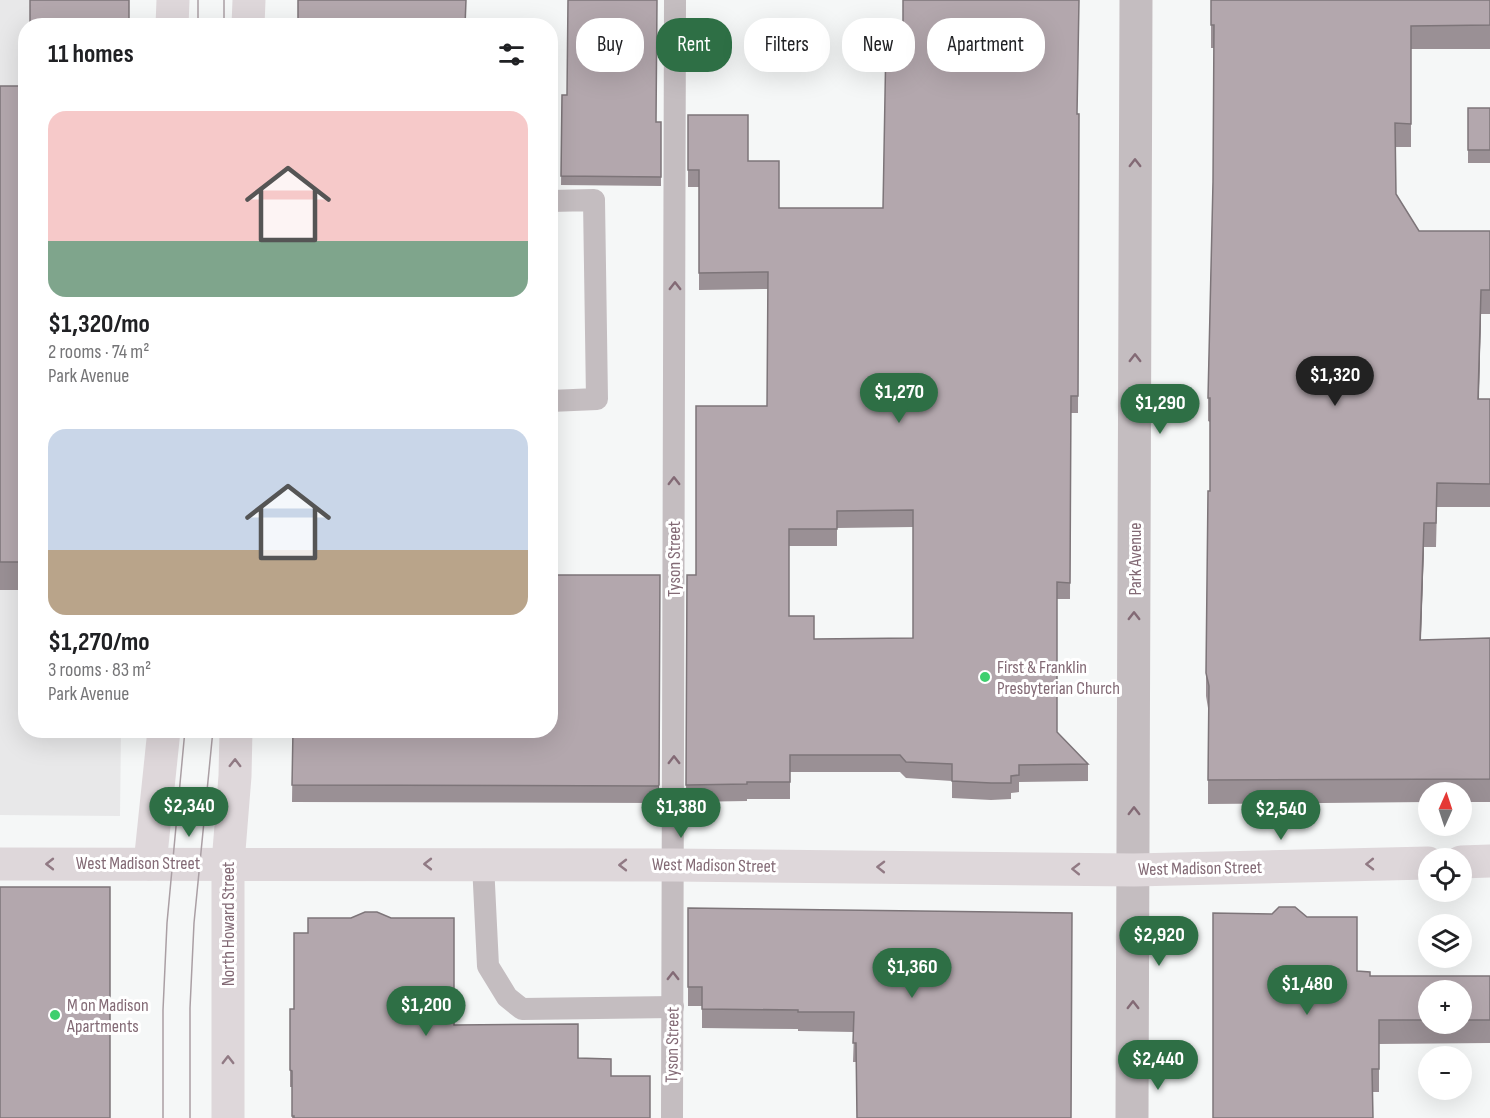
<!DOCTYPE html>
<meta charset="utf-8">
<style>
body{margin:0;font-family:"Sofia Sans Condensed",sans-serif;background:#f6f6f6;color:#202124;height:100vh;display:flex;flex-direction:column;font-size:22px;white-space:nowrap}
*{box-sizing:border-box;margin:0}
p{font-size:20px;color:#757577}
.icon{flex:none;width:33px;height:33px;fill:none;stroke:currentColor;stroke-width:2;stroke-linecap:round;stroke-linejoin:round}
.map{position:relative;flex:1;overflow:hidden}
.sheet{position:absolute;left:18px;top:18px;width:540px;height:720px;display:flex;flex-direction:column;background:#fff;border-radius:24px;box-shadow:0 6px 24px #0002}
.sheet>*{flex:none}
.guide{position:absolute;left:576px;top:18px;width:570px;height:54px;display:flex;gap:12px}
.needle{width:39px;rotate:3deg}
.controls{position:absolute;left:1418px;top:782px;display:grid;gap:12px}
.controls a{display:grid;place-items:center;width:54px;height:54px;border-radius:50%;background:#fff;box-shadow:0 6px 24px #0002;font-size:30px}
.price{position:absolute;translate:-50% -51px;padding:0 14px;border-radius:21px;background:#2e6f45;color:#fff;font-size:20px;line-height:39px;filter:drop-shadow(0 2px 3px #0008)}
.price::after{content:'';position:absolute;left:50%;top:36px;width:18px;height:14px;margin-left:-9px;background:inherit;clip-path:polygon(0 0,100% 0,50% 100%)}
.price.selected{background:#222;color:#fff}
ul{padding:0;list-style:none}
li{display:grid;align-content:center;gap:12px;height:318px;padding:0 30px}
li span{display:grid;place-items:center;height:186px;border-radius:18px;color:#555}
li>.icon{margin-inline-start:auto}
span .icon{width:108px;height:108px;fill:#fffc;stroke-width:1}
li b{font-size:26px}
h2{display:flex;justify-content:space-between;align-items:center;height:72px;padding:0 30px;font-size:26px}
.chip{padding:0 21px;border-radius:24px;background:#fff;box-shadow:0 6px 24px #0002;font-size:21px;line-height:54px}
.chip.selected{background:#2e6f45;color:#fff}
.map>svg:first-child{display:block}
</style>
<div class="map">
<svg width="1490" height="1118" viewBox="0 0 1490 1118">
<rect width="100%" height="100%" fill="#f5f7f7"/>
<!-- built -->
<path fill="#e8e8e9" d="M 0,0 L 128,0 L 128,25 L 26,26 L 26,730 L 121,731 L 120,816 L 0,815 Z"/>
<g fill="none" stroke-linecap="round" stroke-linejoin="round">
<!-- service -->
<g stroke="#c4bdc0" stroke-width="22">
<path d="M 550,201 L 594,200 L 597,399 L 550,401"/>
<path d="M 483,864 L 488,966 L 507,997 L 522,1009 L 673,1007"/>
<path d="M 672,1118 L 675,0"/>
</g>
<!-- tertiary -->
<path stroke="#c4bdc0" stroke-width="33" d="M 1132,1118 L 1136,0"/>
<!-- secondary -->
<g stroke="#ded7da" stroke-width="33">
<path d="M 1461,862 L 1490,861"/>
<path d="M 0,864 L 673,865 L 1134,870 L 1428,863"/>
</g>
<!-- primary -->
<g stroke="#ded7da" stroke-width="33">
<path d="M 172,26 L 173,0"/>
<path d="M 248,26 L 249,0"/>
<path d="M 150,864 L 164,730"/>
<path d="M 228,1118 L 228,863 L 235,776 L 236,730"/>
</g>
<!-- tram -->
<g stroke="#aa9fa4" stroke-width="1.5">
<path d="M 198,26 L 198,0"/>
<path d="M 224,26 L 224,0"/>
<path d="M 163,1118 L 163,1010 L 167,923 L 185,730"/>
<path d="M 190,1118 L 190,1008 L 194,923 L 213,730"/>
</g>
</g>
<!-- wall -->
<g fill="#9a9095" fill-rule="evenodd">
<path d="M 1211,0 L 1490,0 L 1490,49 L 1411,49 L 1411,147 L 1395,147 L 1396,194 L 1419,231 L 1490,231 L 1490,314 L 1481,314 L 1479,399 L 1490,399 L 1490,507 L 1437,507 L 1436,547 L 1424,547 L 1421,640 L 1490,638 L 1490,802 L 1461,802 L 1461,792 L 1428,792 L 1428,802 L 1208,804 L 1208,708 L 1206,696 L 1206,673 L 1210,491 L 1210,422 L 1208,421 L 1208,398 L 1213,182 L 1214,48 L 1211,48 Z"/>
<path d="M 903,40 L 1079,114 L 1078,413 L 1071,413 L 1070,599 L 1057,599 L 1057,732 L 1088,764 L 1088,781 L 1019,782 L 1019,792 L 1011,793 L 1011,799 L 991,800 L 952,798 L 952,781 L 906,778 L 900,772 L 790,772 L 790,799 L 747,799 L 747,801 L 686,802 L 687,575 L 696,575 L 767,406 L 768,289 L 699,290 L 699,187 L 688,187 L 688,115 L 748,161 L 779,208 L 883,208 ZM 913,527 L 913,638 L 814,639 L 789,616 L 789,546 L 837,546 L 837,528 Z"/>
<rect x="0" y="86" width="26" height="504"/>
<path d="M 562,95 L 656,122 L 661,122 L 661,186 L 561,185 Z"/>
<rect x="1468" y="108" width="22" height="55"/>
<path d="M 660,575 L 659,802 L 658,803 L 292,802 L 293,730 L 557,630 Z"/>
<path d="M 688,908 L 1072,913 L 856,1062 L 853,1062 L 854,1032 L 798,1031 L 798,1029 L 702,1028 L 702,1006 L 688,1006 Z"/>
<path d="M 391,918 L 454,1025 L 578,1058 L 611,1076 L 650,1118 L 292,1118 L 292,1087 L 290,1087 L 290,1009 L 294,1009 L 308,933 Z"/>
<path d="M 1357,971 L 1370,976 L 1490,976 L 1490,1043 L 1379,1044 L 1379,1092 L 1372,1092 ZM 1428,990 L 1461,990 L 1461,1023 L 1428,1023 Z"/>
</g>
<!-- shaded-wall -->
<g fill="#7d7579">
<path d="M 1481,290 L 1481,314 L 1478,422 L 1478,399 Z"/>
<path d="M 1424,523 L 1424,547 L 1420,663 L 1420,640 Z"/>
<path d="M 660,575 L 659,802 L 658,803 L 658,786 Z"/>
</g>
<!-- building -->
<g fill="#b3a7ad" stroke="#7d7579" stroke-width="1.5" fill-rule="evenodd">
<rect x="30" y="0" width="99" height="26"/>
<path d="M 298,0 L 466,0 L 465,26 L 298,26 Z"/>
<path d="M 568,0 L 657,0 L 656,122 L 661,122 L 661,177 L 561,176 L 562,95 L 567,95 Z"/>
<path d="M 903,0 L 1079,0 L 1077,114 L 1079,114 L 1078,396 L 1071,396 L 1070,583 L 1057,582 L 1057,732 L 1088,764 L 1019,765 L 1019,775 L 1011,776 L 1011,783 L 991,783 L 952,781 L 952,764 L 906,762 L 900,755 L 790,755 L 790,782 L 747,782 L 747,784 L 686,785 L 687,575 L 696,575 L 696,406 L 767,406 L 768,272 L 699,273 L 699,170 L 688,170 L 688,115 L 748,115 L 748,161 L 779,161 L 779,208 L 883,208 L 886,40 L 903,40 ZM 913,510 L 913,638 L 814,639 L 814,616 L 789,616 L 789,529 L 837,529 L 837,511 Z"/>
<path d="M 1211,0 L 1490,0 L 1490,25 L 1411,26 L 1411,124 L 1395,123 L 1396,194 L 1419,231 L 1490,231 L 1490,290 L 1481,290 L 1478,399 L 1490,399 L 1490,484 L 1437,483 L 1436,523 L 1424,523 L 1420,640 L 1490,638 L 1490,779 L 1208,780 L 1209,686 L 1206,673 L 1208,491 L 1210,491 L 1210,398 L 1208,398 L 1213,182 L 1214,25 L 1211,25 Z"/>
<rect x="0" y="86" width="26" height="476"/>
<rect x="1468" y="108" width="22" height="42"/>
<path d="M 556,575 L 660,575 L 659,785 L 658,786 L 292,785 L 293,730 L 550,730 L 550,630 L 557,630 Z"/>
<rect x="0" y="887" width="110" height="231"/>
<path d="M 1279,907 L 1295,907 L 1307,917 L 1357,917 L 1357,971 L 1370,972 L 1370,976 L 1490,976 L 1490,1020 L 1461,1020 L 1461,990 L 1428,990 L 1428,1020 L 1379,1020 L 1379,1069 L 1372,1069 L 1373,1118 L 1213,1118 L 1213,913 L 1272,914 Z"/>
<path d="M 688,908 L 1072,913 L 1071,1118 L 857,1118 L 856,1043 L 853,1043 L 854,1012 L 798,1012 L 798,1010 L 702,1009 L 702,987 L 688,987 Z"/>
<path d="M 365,912 L 377,912 L 391,918 L 454,918 L 454,1025 L 578,1024 L 578,1058 L 611,1059 L 611,1076 L 650,1076 L 650,1118 L 294,1118 L 294,1116 L 292,1116 L 292,1071 L 290,1070 L 290,1009 L 294,1009 L 294,933 L 308,933 L 308,918 L 351,918 Z"/>
</g>
<!-- one-way arrows -->
<defs><path id="oneway-chevron" d="M-2-3.5L2.5 0L-2 3.5" fill="none" stroke-width="1.6" stroke-linecap="round" stroke-linejoin="round" transform="scale(1.5)"/></defs>
<g stroke="#836a75">
<use href="#oneway-chevron" transform="translate(1135 163) rotate(-90)"/>
<use href="#oneway-chevron" transform="translate(675 286) rotate(-90)"/>
<use href="#oneway-chevron" transform="translate(1135 358) rotate(-90)"/>
<use href="#oneway-chevron" transform="translate(674 481) rotate(-90)"/>
<use href="#oneway-chevron" transform="translate(1134 616) rotate(-90)"/>
<use href="#oneway-chevron" transform="translate(674 760) rotate(-90)"/>
<use href="#oneway-chevron" transform="translate(1134 811) rotate(-90)"/>
<use href="#oneway-chevron" transform="translate(673 976) rotate(-90)"/>
<use href="#oneway-chevron" transform="translate(1133 1005) rotate(-90)"/>
</g>
<g stroke="#917a84">
<use href="#oneway-chevron" transform="translate(235 763) rotate(-89)"/>
<use href="#oneway-chevron" transform="translate(50 864) rotate(180)"/>
<use href="#oneway-chevron" transform="translate(428 864) rotate(-180)"/>
<use href="#oneway-chevron" transform="translate(1370 864) rotate(179)"/>
<use href="#oneway-chevron" transform="translate(623 865) rotate(-180)"/>
<use href="#oneway-chevron" transform="translate(881 867) rotate(-179)"/>
<use href="#oneway-chevron" transform="translate(1076 869) rotate(-179)"/>
<use href="#oneway-chevron" transform="translate(228 1060) rotate(-90)"/>
</g>
<!-- markers -->
<g fill="#3ecf6e" stroke="#fff" stroke-width="2">
<circle cx="985" cy="677" r="6"/>
<circle cx="55" cy="1015" r="6"/>
</g>
<g text-anchor="middle" stroke-width="6" stroke-linejoin="round" paint-order="stroke">
<!-- street labels -->
<g font-size="18" fill="#836a75" stroke="#fff">
<text transform="translate(674 559) rotate(-90)" y="6">Tyson Street</text>
<text transform="translate(1135 559) rotate(-90)" y="6">Park Avenue</text>
<text x="138" y="869">West Madison Street</text>
<text transform="translate(714 865) rotate(1)" y="6">West Madison Street</text>
<text transform="translate(1200 868) rotate(-1)" y="6">West Madison Street</text>
<text transform="translate(228 924) rotate(-90)" y="6">North Howard Street</text>
<text transform="translate(672 1045) rotate(-89)" y="6">Tyson Street</text>
</g>
<!-- poi labels -->
<g font-size="18" fill="#836a75" stroke="#fff" text-anchor="start">
<text x="997" y="673">First &amp; Franklin<tspan x="997" dy="21">Presbyterian Church</tspan></text>
<text x="67" y="1011">M on Madison<tspan x="67" dy="21">Apartments</tspan></text>
</g>
</g>
</svg>
<div class="controls">
<a><svg class="needle" viewBox="-14 -14 28 28"><path d="M0-13l5 13h-10z" fill="#e53935"/><path d="M0 13l5-13h-10z" fill="#757577"/></svg></a>
<a><svg class="icon" aria-label="locate" viewBox="0 0 24 24"><circle cx="12" cy="12" r="6"/><path d="M12 2v4M12 18v4M2 12h4M18 12h4"/></svg></a>
<a><svg class="icon" aria-label="layers" viewBox="0 0 24 24"><path d="M12 4l9 5-9 5-9-5zM3 14l9 5 9-5"/></svg></a>
<a>+</a>
<a>−</a>
</div>
<b class="price selected" style="left:1335px;top:407px">$1,320</b>
<b class="price" style="left:899px;top:424px">$1,270</b>
<b class="price" style="left:1160px;top:435px">$1,290</b>
<b class="price" style="left:189px;top:838px">$2,340</b>
<b class="price" style="left:681px;top:839px">$1,380</b>
<b class="price" style="left:1281px;top:841px">$2,540</b>
<b class="price" style="left:1159px;top:967px">$2,920</b>
<b class="price" style="left:912px;top:999px">$1,360</b>
<b class="price" style="left:1307px;top:1016px">$1,480</b>
<b class="price" style="left:426px;top:1037px">$1,200</b>
<b class="price" style="left:1158px;top:1091px">$2,440</b>
<div class="guide">
<a class="chip">Buy</a>
<a class="chip selected">Rent</a>
<a class="chip">Filters</a>
<a class="chip">New</a>
<a class="chip">Apartment</a>
</div>
<section class="sheet">
<h2>11 homes<svg class="icon" aria-label="filters" viewBox="0 0 24 24"><path d="M4 7h16M4 17h16"/><circle cx="9" cy="7" r="2"/><circle cx="15" cy="17" r="2"/></svg></h2>
<ul>
<li><span style="background:linear-gradient(#f6c9c9 70%,#7fa58c 0)"><svg class="icon" aria-label="home" viewBox="0 0 24 24"><path d="M3 11l9-7 9 7M6 9v11h12V9"/></svg></span><div><b>$1,320/mo</b><p>2 rooms · 74 m²</p><p>Park Avenue</p></div></li>
<li><span style="background:linear-gradient(#c9d6e8 65%,#b9a48a 0)"><svg class="icon" aria-label="home" viewBox="0 0 24 24"><path d="M3 11l9-7 9 7M6 9v11h12V9"/></svg></span><div><b>$1,270/mo</b><p>3 rooms · 83 m²</p><p>Park Avenue</p></div></li>
</ul>
</section>
</div>
